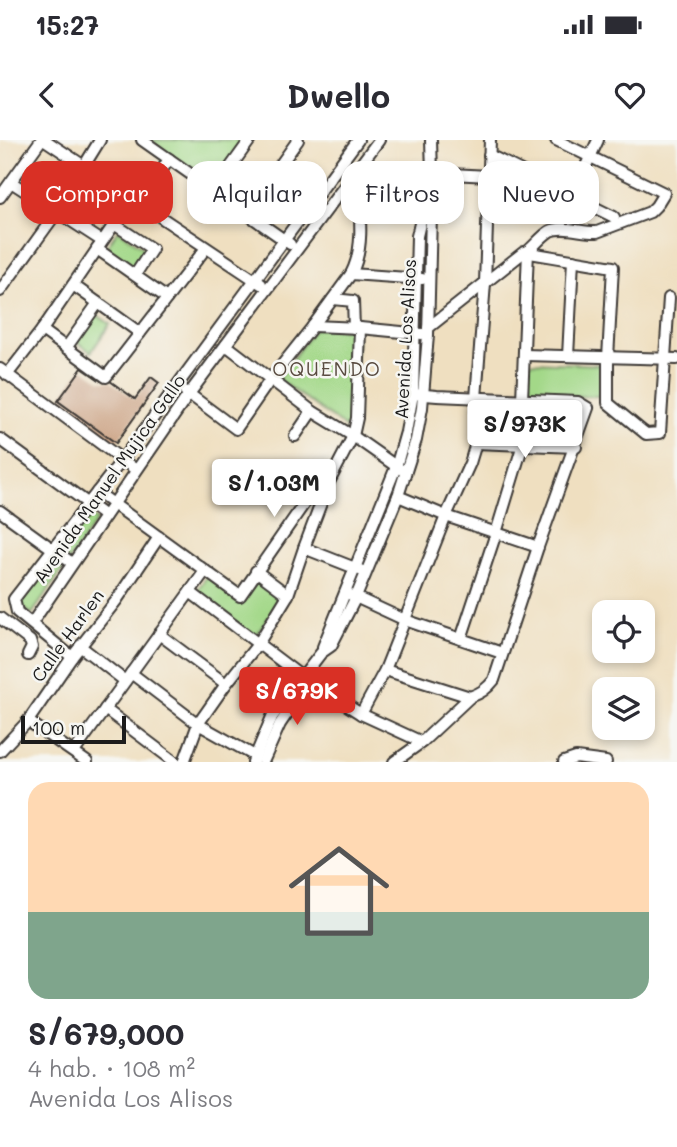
<!DOCTYPE html>
<html lang="es">
<meta charset="utf-8">
<style>
body{margin:0;font-family:Mali,sans-serif;background:#f2f2f3;color:#2b2b33;height:100vh;display:flex;flex-direction:column;font-size:26px;white-space:nowrap}
*{box-sizing:border-box;margin:0}
p{font-size:23px;color:#7c7c81}
.icon{flex:none;width:38px;height:38px;fill:none;stroke:currentColor;stroke-width:2;stroke-linecap:round;stroke-linejoin:round}
.map{position:relative;height:622px;overflow:hidden}
.panel{display:flex;flex-direction:column;background:#fff;flex:1}
.panel>*{flex:none}
.banner{position:absolute;left:21px;top:21px;width:635px;height:63px;display:flex;gap:14px}
.buttons{position:absolute;left:592px;top:460px;display:grid;gap:14px}
.buttons a{display:grid;place-items:center;width:63px;height:63px;border-radius:14px;background:#fff;box-shadow:0 4px 10px #0003;font-size:35px}
.scale{position:absolute;left:21px;bottom:18px;width:105px;box-sizing:border-box;padding-left:7px;border:4px solid #1c1c1c;border-top:0;font-size:19px;line-height:24px;white-space:nowrap;color:#1c1c1c;-webkit-text-stroke:5px #f6f6f2;paint-order:stroke}
.price{position:absolute;translate:-50% -60px;padding:0 16px;border-radius:7px;background:#fff;color:#222;font-size:23px;line-height:46px;filter:drop-shadow(0 2px 4px #0008)}
.price::after{content:'';position:absolute;left:50%;top:42px;width:21px;height:16px;margin-left:-10px;background:inherit;clip-path:polygon(0 0,100% 0,50% 100%)}
.price.current{background:#d93025;color:#fff}
ul{padding:0;list-style:none}
li{display:grid;align-content:center;gap:14px;height:371px;padding:0 28px}
li span{display:grid;place-items:center;height:217px;border-radius:21px;color:#555}
li>.icon{margin-inline-start:auto}
span .icon{width:126px;height:126px;fill:#fffc;stroke-width:1}
li b{font-size:30px}
.pill{padding:0 24px;border-radius:21px;background:#fff;box-shadow:0 4px 10px #0003;font-size:24px;line-height:63px}
.pill.current{background:#d93025;color:#fff}
.status{display:flex;justify-content:space-between;align-items:center;height:49px;padding:0 35px;background:#fff;direction:ltr}
.status svg{height:19px;fill:currentColor}
header{display:flex;justify-content:space-between;align-items:center;height:91px;padding:0 28px;background:#fff;font-size:32px;font-weight:700}
.map>svg:first-child{display:block}
</style>
<div class="status"><b>15:27</b><svg viewBox="0 0 49 12"><path d="M0 12V9h3v3zM5 12V6h3v6zM10 12V3h3v9zM15 12V0h3v12zM26 1h20v11H26zM47 4h2v5h-2z"/></svg></div>
<header><svg class="icon" aria-label="back" viewBox="0 0 24 24"><path d="M15 5l-7 7 7 7"/></svg>Dwello<svg class="icon" aria-label="heart" viewBox="0 0 24 24"><path d="M12 20l-8-8c-3-5 5-10 8-4 3-6 11-1 8 4z"/></svg></header>
<div class="map">
<svg width="677" height="622" viewBox="0 0 677 622">
<rect width="100%" height="100%" fill="#f6f6f2"/>
<filter id="ink" filterUnits="userSpaceOnUse"><feTurbulence type="fractalNoise" baseFrequency=".0143" numOctaves="2"/><feDisplacementMap in="SourceGraphic" scale="14" xChannelSelector="R" yChannelSelector="G"/><feConvolveMatrix kernelMatrix="1 2 1 2 8 2 1 2 1" color-interpolation-filters="sRGB"/></filter>
<filter id="wash" filterUnits="userSpaceOnUse"><feTurbulence type="fractalNoise" baseFrequency=".00686" numOctaves="4" result="noise"/><feDisplacementMap in="SourceGraphic" scale="28" xChannelSelector="R" yChannelSelector="G"/><feGaussianBlur stdDeviation="1.57" result="paint"/><feColorMatrix in="noise" values="0 0 0 0 0 0 0 0 0 0 0 0 0 0 0 0 0 1.4 0 .05"/><feComposite in="paint" operator="in"/></filter>
<g filter="url(#wash)">
<rect width="100%" height="100%" fill="#efdfc0"/>
<!-- green -->
<g fill="#a3d888" stroke="#607a52" stroke-width="2">
<path d="M 153,0 L 243,0 L 212,45 L 152,2 Z"/>
<path d="M 118,90 L 147,110 L 134,130 L 105,110 Z"/>
<path d="M 94,173 L 110,184 L 91,212 L 76,201 Z"/>
<path d="M 315,188 L 357,190 L 354,276 L 349,290 L 278,239 Z"/>
<path d="M 530,222 L 605,225 L 603,256 L 529,257 Z"/>
<path d="M 88,374 L 97,380 L 32,474 L 24,469 L 21,462 L 23,455 Z"/>
<path d="M 208,435 L 241,458 L 256,437 L 283,457 L 254,498 L 196,452 Z"/>
</g>
<g id="blocks">
<!-- building -->
<path fill="#cba182" d="M 82,228 L 101,241 L 110,241 L 135,259 L 151,237 L 159,243 L 116,303 L 58,261 Z"/>
</g>
</g>
<g filter="url(#ink)">
<use href="#blocks" fill-opacity="0" stroke="#3c3935" stroke-width="2"/>
<g fill="none" stroke-linecap="round" stroke-linejoin="round">
<defs>
<g id="minor">
<path d="M 45,0 L 261,144"/>
<path d="M 142,0 L 290,104"/>
<path d="M 489,15 L 614,77"/>
<path d="M 84,26 L 100,0"/>
<path d="M 430,39 L 432,33 L 489,36"/>
<path d="M 11,42 L 102,101"/>
<path d="M 214,50 L 250,0"/>
<path d="M 572,56 L 598,0"/>
<path d="M 0,57 L 41,0"/>
<path d="M 140,64 L 169,19"/>
<path d="M 246,73 L 298,0"/>
<path d="M 114,84 L 152,109 L 135,135"/>
<path d="M 97,109 L 167,158"/>
<path d="M 351,134 L 422,139"/>
<path d="M 73,145 L 140,193"/>
<path d="M 0,151 L 57,72"/>
<path d="M 333,159 L 353,161 L 354,188"/>
<path d="M 313,186 L 360,188 L 422,194"/>
<path d="M 428,188 L 524,112 L 613,127 L 608,218 L 608,263 L 646,294 L 660,293 L 669,158"/>
<path d="M 42,190 L 106,237 L 206,108"/>
<path d="M 226,205 L 312,271 L 353,296 L 400,329"/>
<path d="M 66,208 L 98,163"/>
<path d="M 524,215 L 677,219"/>
<path d="M 568,216 L 573,120"/>
<path d="M 0,229 L 136,330"/>
<path d="M 7,235 L 42,190 L 132,58"/>
<path d="M 185,251 L 236,289 L 270,240 L 313,186 L 351,134 C 367,104 358,63 356,31"/>
<path d="M 522,260 L 528,111 C 535,105 542,96 550,91 C 563,85 583,93 597,92 L 650,72 L 656,66 L 664,53 L 556,0"/>
<path d="M 295,296 L 312,271"/>
<path d="M 0,299 L 105,376"/>
<path d="M 476,303 L 576,307"/>
<path d="M 97,352 L 240,456 L 317,345 L 326,351"/>
<path d="M 398,356 L 446,376 L 538,407"/>
<path d="M 0,371 L 72,423"/>
<path d="M 304,408 L 360,430"/>
<path d="M 256,431 L 288,455"/>
<path d="M 190,452 L 302,537 L 361,574 L 422,602"/>
<path d="M 351,455 L 405,480 L 502,513"/>
<path d="M 0,478 L 30,501 L 32,507 L 28,515"/>
<path d="M 32,483 L 189,254 L 379,0"/>
<path d="M 159,494 L 226,544"/>
<path d="M 461,499 L 496,393 L 523,304"/>
<path d="M 80,506 L 125,541"/>
<path d="M 323,507 L 396,327 L 406,292 L 413,254 L 417,96 L 426,58"/>
<path d="M 72,517 L 17,472 L 14,459 L 122,320 L 358,0"/>
<path d="M 385,530 L 470,557"/>
<path d="M 131,533 L 198,584 L 255,616"/>
<path d="M 105,569 L 175,622"/>
<path d="M 361,574 L 385,530 L 446,376 L 470,323 L 476,303 L 476,258 L 485,143 L 490,0"/>
<path d="M 28,581 L 87,622"/>
<path d="M 0,611 L 28,581 L 72,517 L 116,461 L 159,397"/>
<path d="M 74,612 L 205,431"/>
<path d="M 184,622 L 198,584 L 226,544 L 258,504 L 288,455 L 304,408 L 329,342 L 353,296 L 357,278 L 360,188"/>
<path d="M 253,622 L 272,577 L 321,513 L 331,506 L 356,457 L 398,356 L 416,300 L 422,268 L 428,195 L 432,33 L 431,0"/>
<path d="M 263,622 L 280,584 L 309,541"/>
<path d="M 394,622 L 422,602 L 470,557 C 481,553 487,549 494,540 L 538,407 L 588,268 L 578,262 L 437,256 L 413,254"/>
<path d="M 564,622 L 576,618 L 606,622"/>
</g>
</defs>
<!-- minor casing -->
<use href="#minor" stroke="#3c3935" stroke-width="14"/>
<!-- minor -->
<use href="#minor" stroke="#fff" stroke-width="10"/>
</g>
</g>
<g text-anchor="middle" stroke-width="5" stroke-linejoin="round" paint-order="stroke">
<!-- street labels -->
<g font-size="18" fill="#1c1c1c" stroke="#f6f6f2">
<text transform="translate(406 199) rotate(-87)" y="6">Avenida Los Alisos</text>
<text transform="translate(110 339) rotate(-55)" y="6">Avenida Manuel Mujica Gallo</text>
<text transform="translate(68 496) rotate(-54)" y="6">Calle Harlen</text>
</g>
<!-- neighbourhood labels -->
<g font-size="19" letter-spacing="2" fill="#594b40" stroke="#f6f6f2">
<text x="327" y="236">OQUENDO</text>
</g>
</g>
</svg>
<div class="buttons">
<a><svg class="icon" aria-label="locate" viewBox="0 0 24 24"><circle cx="12" cy="12" r="6"/><path d="M12 2v4M12 18v4M2 12h4M18 12h4"/></svg></a>
<a><svg class="icon" aria-label="layers" viewBox="0 0 24 24"><path d="M12 4l9 5-9 5-9-5zM3 14l9 5 9-5"/></svg></a>
</div>
<div class="scale">100 m</div>
<b class="price" style="left:525px;top:320px">S/973K</b>
<b class="price" style="left:274px;top:379px">S/1.03M</b>
<b class="price current" style="left:297px;top:587px">S/679K</b>
<div class="banner">
<a class="pill current">Comprar</a>
<a class="pill">Alquilar</a>
<a class="pill">Filtros</a>
<a class="pill">Nuevo</a>
</div>
</div>
<section class="panel">
<ul>
<li><span style="background:linear-gradient(#ffd9b3 60%,#7fa58c 0)"><svg class="icon" aria-label="home" viewBox="0 0 24 24"><path d="M3 11l9-7 9 7M6 9v11h12V9"/></svg></span><div><b>S/679,000</b><p>4 hab. · 108 m²</p><p>Avenida Los Alisos</p></div></li>
</ul>
</section>
